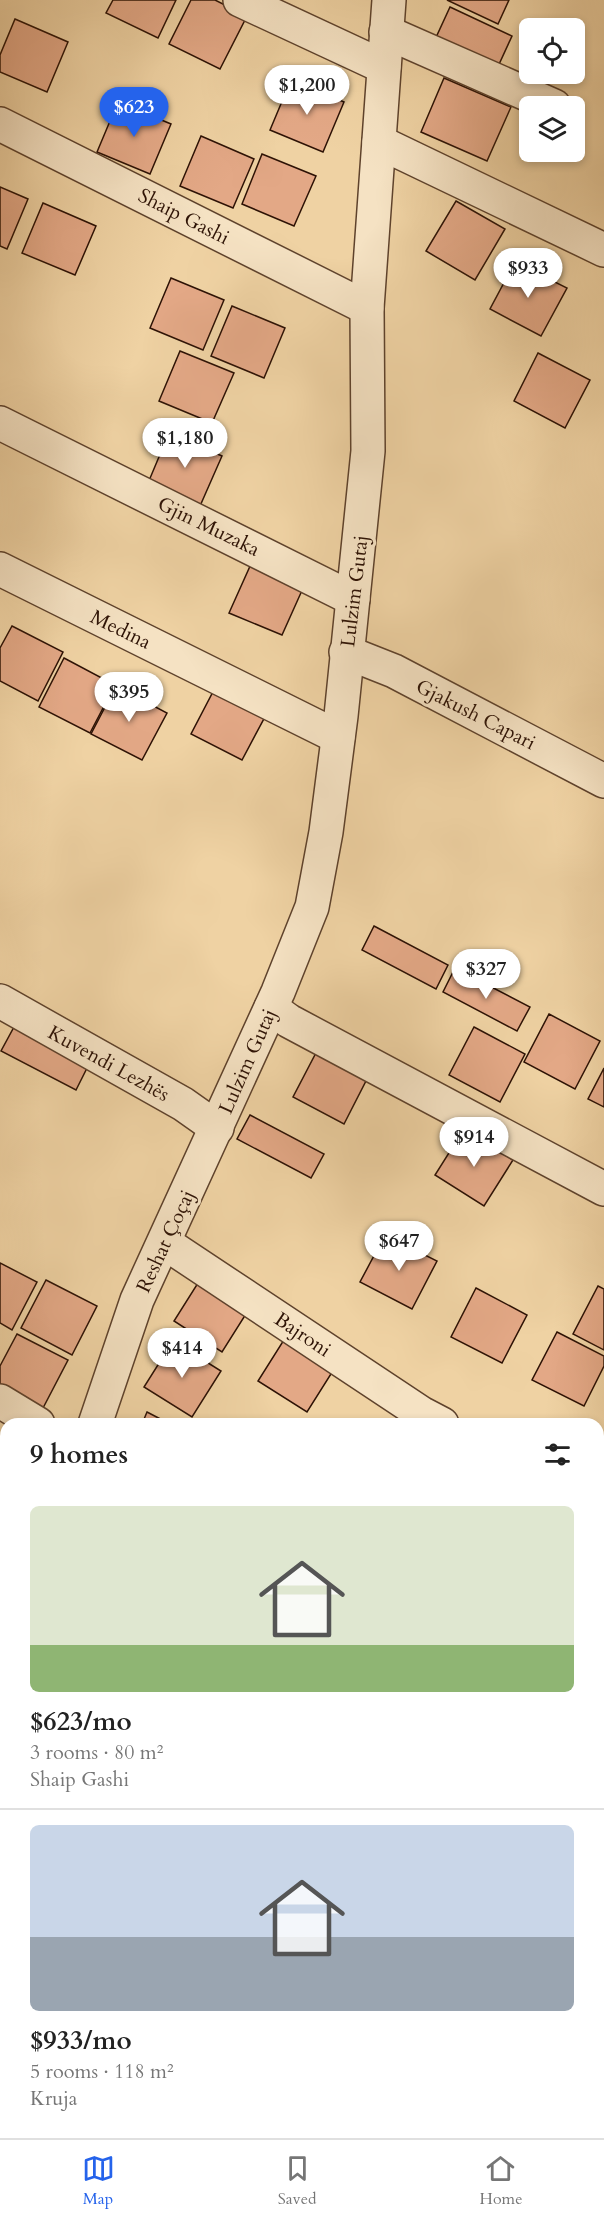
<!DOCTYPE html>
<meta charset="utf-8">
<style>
body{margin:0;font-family:Cardo,serif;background:#f6f6f6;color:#222;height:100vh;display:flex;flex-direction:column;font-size:22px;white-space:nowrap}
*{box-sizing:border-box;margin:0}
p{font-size:20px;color:#767676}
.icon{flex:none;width:33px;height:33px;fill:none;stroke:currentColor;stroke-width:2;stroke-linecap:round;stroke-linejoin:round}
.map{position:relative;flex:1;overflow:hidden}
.details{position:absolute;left:0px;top:1418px;width:604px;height:722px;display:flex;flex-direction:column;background:#fff;border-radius:18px 18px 0 0;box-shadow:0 3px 9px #0003}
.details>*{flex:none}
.buttons{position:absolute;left:519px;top:18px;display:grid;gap:12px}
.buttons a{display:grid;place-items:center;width:66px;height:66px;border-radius:9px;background:#fff;box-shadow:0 3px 9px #0003;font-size:30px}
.price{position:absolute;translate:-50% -51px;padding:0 14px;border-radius:21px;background:#fff;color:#222;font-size:20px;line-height:39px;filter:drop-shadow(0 2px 3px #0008)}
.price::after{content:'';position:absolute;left:50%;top:36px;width:18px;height:14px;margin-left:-9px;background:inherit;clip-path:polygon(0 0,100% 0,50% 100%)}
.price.active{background:#2563eb;color:#fff}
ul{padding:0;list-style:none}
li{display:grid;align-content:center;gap:12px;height:318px;padding:0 30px}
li+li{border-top:2px solid #e0e0e0}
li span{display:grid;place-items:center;height:186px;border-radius:9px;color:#555}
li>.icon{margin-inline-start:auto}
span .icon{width:108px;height:108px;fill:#fffc;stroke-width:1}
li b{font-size:26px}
h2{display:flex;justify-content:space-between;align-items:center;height:72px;padding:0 30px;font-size:26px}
.menu{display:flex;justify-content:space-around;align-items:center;height:84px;border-top:2px solid #e0e0e0;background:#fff;font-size:16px;color:#767676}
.menu a{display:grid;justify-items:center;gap:3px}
.menu .active{color:#2563eb}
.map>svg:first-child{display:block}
</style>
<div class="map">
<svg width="604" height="2138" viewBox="0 0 604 2138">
<rect width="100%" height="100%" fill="#efd2a3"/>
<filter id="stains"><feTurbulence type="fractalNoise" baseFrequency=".00333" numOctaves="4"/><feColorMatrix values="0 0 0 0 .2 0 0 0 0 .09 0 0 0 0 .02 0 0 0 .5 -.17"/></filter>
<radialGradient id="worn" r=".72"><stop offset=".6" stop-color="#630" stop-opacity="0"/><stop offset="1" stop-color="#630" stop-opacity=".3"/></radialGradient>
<!-- building -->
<g fill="#e3a886" stroke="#2d1205" stroke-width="1.5">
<path d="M 113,0 L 176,0 L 158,38 L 106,13 Z"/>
<path d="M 191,0 L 215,0 L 247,16 L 220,69 L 169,44 Z"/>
<path d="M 447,0 L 509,0 L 498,24 Z"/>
<path d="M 450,7 L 512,36 L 495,73 L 433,44 Z"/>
<path d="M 15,19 L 68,42 L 47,92 L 0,72 L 0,55 Z"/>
<path d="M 444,78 L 511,107 L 487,161 L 421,132 Z"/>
<path d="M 291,80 L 344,102 L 323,152 L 270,130 Z"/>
<path d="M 118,102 L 171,124 L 150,174 L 97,152 Z"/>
<path d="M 201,136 L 254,159 L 233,208 L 180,186 Z"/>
<path d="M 262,154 L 316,176 L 294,226 L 242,204 Z"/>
<path d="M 0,187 L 28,199 L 7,249 L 0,246 Z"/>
<path d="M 456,201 L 505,229 L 475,280 L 426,251 Z"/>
<path d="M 43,203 L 96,226 L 75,275 L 22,253 Z"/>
<path d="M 515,262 L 567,288 L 541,336 L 490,309 Z"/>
<path d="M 171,278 L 224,300 L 203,350 L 150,328 Z"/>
<path d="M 232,306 L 285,328 L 264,378 L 211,356 Z"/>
<path d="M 180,351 L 234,373 L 212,423 L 159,401 Z"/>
<path d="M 538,353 L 590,380 L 565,428 L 514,401 Z"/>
<path d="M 169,433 L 222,456 L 200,506 L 148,483 Z"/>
<path d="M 251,564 L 304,586 L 282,635 L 229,613 Z"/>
<path d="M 12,626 L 63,652 L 38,701 L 0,681 L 0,648 Z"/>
<path d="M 64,658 L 115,685 L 90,733 L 39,707 Z"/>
<path d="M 116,686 L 167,713 L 142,760 L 91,734 Z"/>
<path d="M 216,686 L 267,713 L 242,760 L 191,734 Z"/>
<path d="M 374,926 L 448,965 L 436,989 L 362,950 Z"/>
<path d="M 455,968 L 530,1007 L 517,1031 L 443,992 Z"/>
<path d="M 549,1014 L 600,1041 L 575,1089 L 524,1062 Z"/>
<path d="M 14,1027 L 88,1066 L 76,1090 L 1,1051 Z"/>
<path d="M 474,1027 L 525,1054 L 500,1102 L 449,1075 Z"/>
<path d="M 318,1049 L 369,1075 L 344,1124 L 293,1097 Z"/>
<path d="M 604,1068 L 604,1107 L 588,1099 Z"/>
<path d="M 250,1115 L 324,1154 L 311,1178 L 237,1139 Z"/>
<path d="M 464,1129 L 513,1160 L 484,1206 L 435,1175 Z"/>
<path d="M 385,1235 L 437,1261 L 412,1309 L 360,1282 Z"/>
<path d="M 0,1263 L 37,1282 L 12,1330 L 0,1323 Z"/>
<path d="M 203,1275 L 251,1306 L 222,1352 L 174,1321 Z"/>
<path d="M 46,1280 L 97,1306 L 72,1355 L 21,1328 Z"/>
<path d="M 598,1286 L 604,1289 L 604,1350 L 573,1334 Z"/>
<path d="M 476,1288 L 527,1315 L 502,1363 L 451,1337 Z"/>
<path d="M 557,1332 L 604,1356 L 604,1366 L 584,1406 L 532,1380 Z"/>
<path d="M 17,1334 L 68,1360 L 43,1408 L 0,1386 L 0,1366 Z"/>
<path d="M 287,1335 L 336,1366 L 307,1412 L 258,1381 Z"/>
<path d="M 173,1341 L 221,1371 L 192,1417 L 144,1387 Z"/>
<path d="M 147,1412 L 170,1424 L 142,1424 Z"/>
<path d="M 598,1439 L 604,1442 L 604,1503 L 598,1500 Z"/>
<path d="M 604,1694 L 604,1746 L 598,1742 L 598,1702 Z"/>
<path d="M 604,1769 L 604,1830 L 598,1827 L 598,1777 Z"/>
<path d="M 604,1872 L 604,1919 L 598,1916 L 598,1881 Z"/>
<path d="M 598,1921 L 604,1924 L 604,1978 L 599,1986 Z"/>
<path d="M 94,2133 L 152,2133 L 150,2138 L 104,2138 Z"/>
</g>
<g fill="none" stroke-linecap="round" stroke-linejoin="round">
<defs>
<g id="minor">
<path d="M 240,0 L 384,67"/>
<path d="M 386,32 L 554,106"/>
<path d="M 0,124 L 367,308"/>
<path d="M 379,142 L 604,250"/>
<path d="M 0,423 L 353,599"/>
<path d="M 0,569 L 338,737"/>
<path d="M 346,652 L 394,671 L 604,781"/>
<path d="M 0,1001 L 183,1104 L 217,1128"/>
<path d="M 271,1008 L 289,1021 L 604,1189"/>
<path d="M 165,1243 L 421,1413 L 442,1424"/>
<path d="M 0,1401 L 38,1424"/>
<path d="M 95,1424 L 137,1300 L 278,992 L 312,907 L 326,832 L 341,716 L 368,451 L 367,308 L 389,0"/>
<path d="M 598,1509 L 604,1512"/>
<path d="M 0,1531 L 6,1534"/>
<path d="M 0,1692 L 6,1676"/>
<path d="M 0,1986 L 6,1989"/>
<path d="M 598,2053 L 604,2043"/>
<path d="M 199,2133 L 202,2138"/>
<path d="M 552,2138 L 555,2133"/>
</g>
</defs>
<!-- minor casing -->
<use href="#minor" stroke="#5e422c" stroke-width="36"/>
<!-- minor -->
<use href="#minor" stroke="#f5e2c3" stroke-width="33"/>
</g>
<g text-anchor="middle" stroke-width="6" stroke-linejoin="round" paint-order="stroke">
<!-- street labels -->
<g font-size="20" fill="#2d1205" stroke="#f5e2c3">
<text transform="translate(184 216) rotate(27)" y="7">Shaip Gashi</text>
<text transform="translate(209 526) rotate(26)" y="7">Gjin Muzaka</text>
<text transform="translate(354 591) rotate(-83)" y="7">Lulzim Gutaj</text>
<text transform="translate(121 629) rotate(26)" y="7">Medina</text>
<text transform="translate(476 714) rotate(27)" y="7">Gjakush Capari</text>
<text transform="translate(247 1061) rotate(-66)" y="7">Lulzim Gutaj</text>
<text transform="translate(109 1063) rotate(29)" y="7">Kuvendi Lezhës</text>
<text transform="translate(165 1241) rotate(-65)" y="7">Reshat Çoçaj</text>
<text transform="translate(303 1334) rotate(34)" y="7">Bajroni</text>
</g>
</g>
<rect width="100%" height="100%" filter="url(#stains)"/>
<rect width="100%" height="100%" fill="url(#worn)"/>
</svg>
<div class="buttons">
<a><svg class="icon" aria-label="locate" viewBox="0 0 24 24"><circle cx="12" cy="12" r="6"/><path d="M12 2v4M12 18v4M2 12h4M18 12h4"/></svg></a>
<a><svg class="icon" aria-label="layers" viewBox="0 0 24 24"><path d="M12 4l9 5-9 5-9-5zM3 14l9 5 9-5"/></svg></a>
</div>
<b class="price" style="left:307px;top:116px">$1,200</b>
<b class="price active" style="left:134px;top:138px">$623</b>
<b class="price" style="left:528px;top:299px">$933</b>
<b class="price" style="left:185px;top:469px">$1,180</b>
<b class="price" style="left:129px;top:723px">$395</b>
<b class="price" style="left:486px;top:1000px">$327</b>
<b class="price" style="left:474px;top:1168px">$914</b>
<b class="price" style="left:399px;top:1272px">$647</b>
<b class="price" style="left:182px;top:1379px">$414</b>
<section class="details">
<h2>9 homes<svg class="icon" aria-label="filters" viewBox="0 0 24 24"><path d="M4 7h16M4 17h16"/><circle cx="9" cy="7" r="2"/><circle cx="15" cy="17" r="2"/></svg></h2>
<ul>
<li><span style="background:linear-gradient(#dfe7d0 75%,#8fb573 0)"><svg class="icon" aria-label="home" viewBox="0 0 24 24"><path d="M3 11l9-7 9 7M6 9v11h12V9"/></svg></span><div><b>$623/mo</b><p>3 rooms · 80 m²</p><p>Shaip Gashi</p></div></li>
<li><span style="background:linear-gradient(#c9d6e8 60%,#9aa5b1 0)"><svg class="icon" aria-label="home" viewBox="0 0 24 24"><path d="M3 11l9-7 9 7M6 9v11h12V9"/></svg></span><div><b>$933/mo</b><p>5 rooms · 118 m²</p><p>Kruja</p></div></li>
</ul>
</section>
</div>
<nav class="menu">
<a class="active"><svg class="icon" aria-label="map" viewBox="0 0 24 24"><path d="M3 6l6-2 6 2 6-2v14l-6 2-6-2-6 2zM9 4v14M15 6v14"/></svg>Map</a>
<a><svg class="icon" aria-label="saved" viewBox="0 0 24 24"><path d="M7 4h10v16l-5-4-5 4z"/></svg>Saved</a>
<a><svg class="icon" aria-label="home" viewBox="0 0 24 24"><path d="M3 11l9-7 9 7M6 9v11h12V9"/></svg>Home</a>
</nav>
